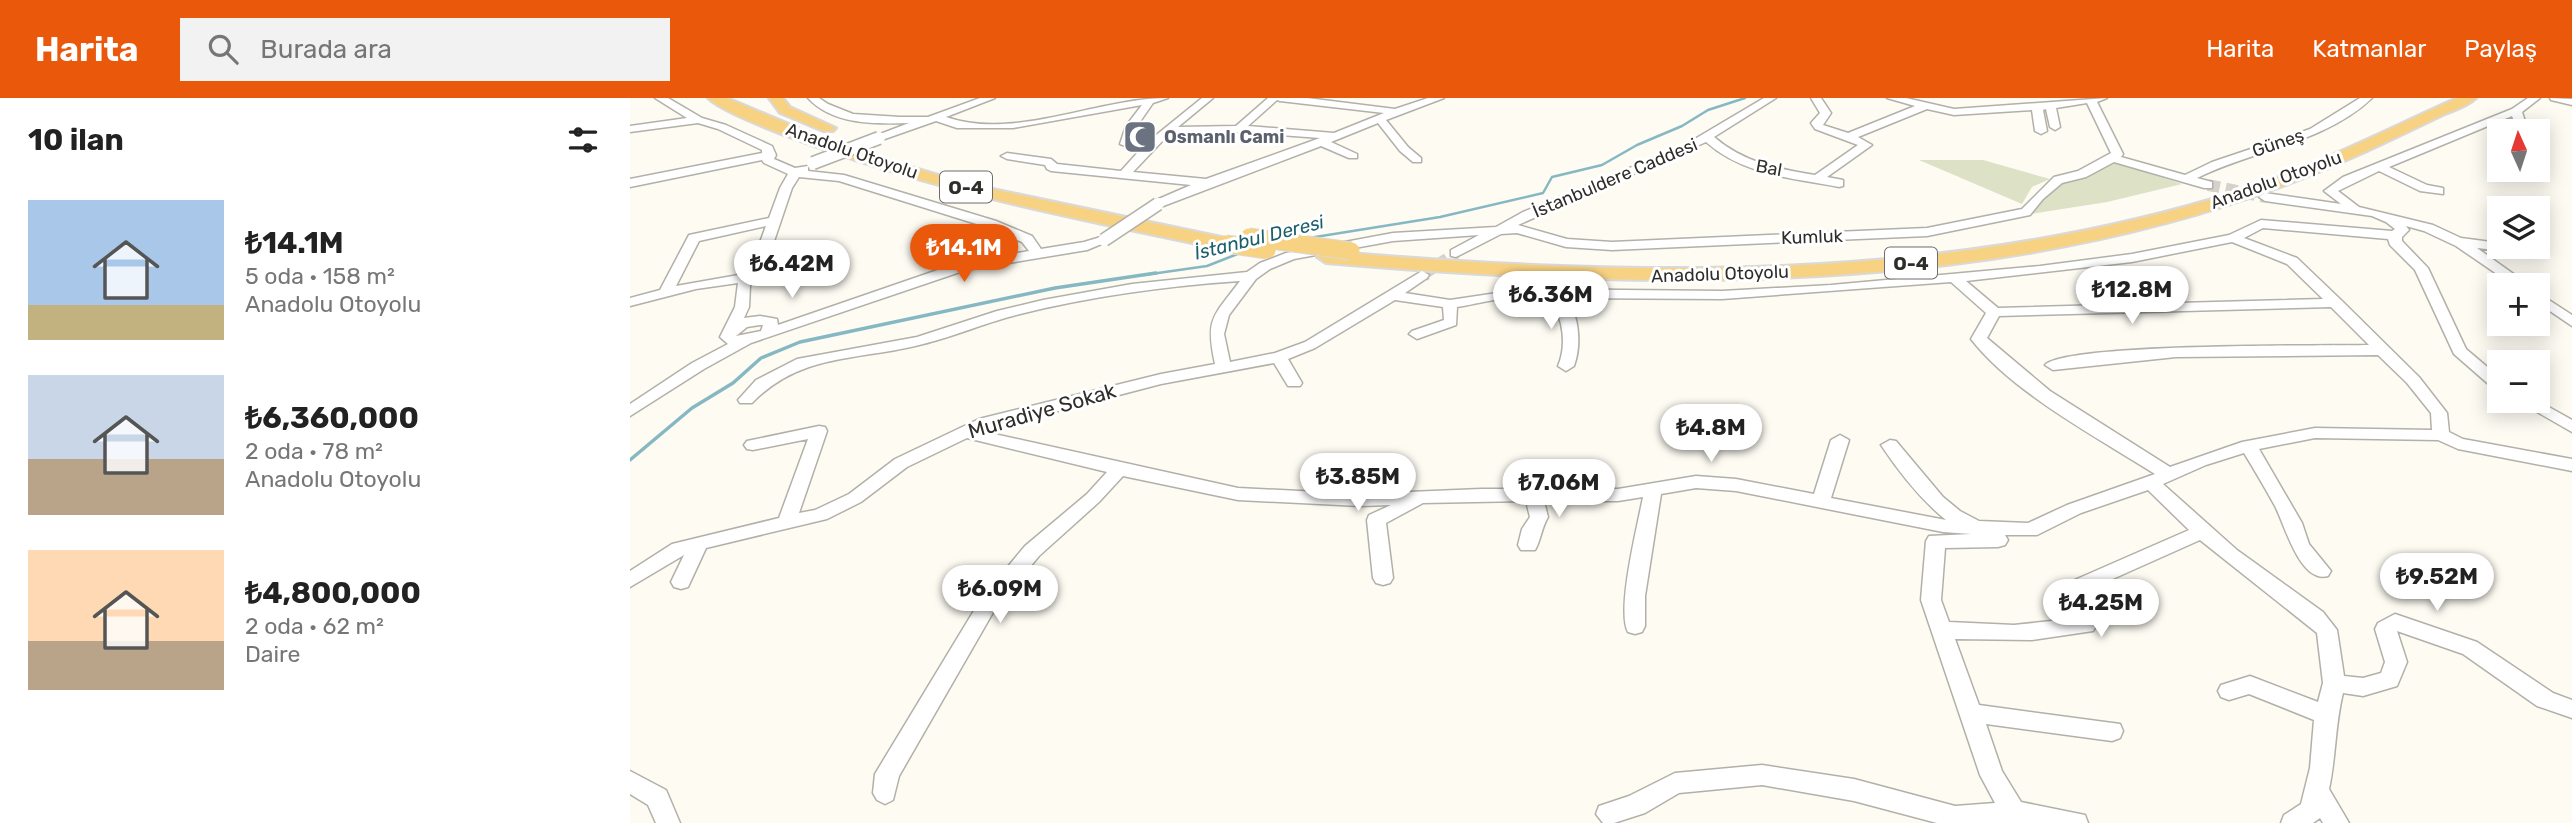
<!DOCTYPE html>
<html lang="tr">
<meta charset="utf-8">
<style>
body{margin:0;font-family:Rubik,sans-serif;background:#f2f2f2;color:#222;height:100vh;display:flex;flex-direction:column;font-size:26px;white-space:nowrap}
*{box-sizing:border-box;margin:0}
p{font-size:23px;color:#767676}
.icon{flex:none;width:38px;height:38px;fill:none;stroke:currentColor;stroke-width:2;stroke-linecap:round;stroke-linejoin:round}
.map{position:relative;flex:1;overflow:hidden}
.panel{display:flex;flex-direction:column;background:#fff;width:630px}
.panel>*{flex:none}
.needle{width:46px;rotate:357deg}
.buttons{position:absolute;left:1857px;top:21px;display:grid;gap:14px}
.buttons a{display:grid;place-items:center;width:63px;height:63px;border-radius:0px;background:#fff;box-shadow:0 4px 18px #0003;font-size:35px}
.price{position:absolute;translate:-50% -60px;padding:0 16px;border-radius:24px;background:#fff;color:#222;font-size:23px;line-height:46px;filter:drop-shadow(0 2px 4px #0008)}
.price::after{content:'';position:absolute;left:50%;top:42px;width:21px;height:16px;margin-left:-10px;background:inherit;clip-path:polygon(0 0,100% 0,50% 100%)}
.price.active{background:#ea580c;color:#fff}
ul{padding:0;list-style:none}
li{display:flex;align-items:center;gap:21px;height:175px;padding:0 28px}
li span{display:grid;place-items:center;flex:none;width:196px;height:140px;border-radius:0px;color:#555}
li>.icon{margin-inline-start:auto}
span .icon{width:84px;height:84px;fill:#fffc;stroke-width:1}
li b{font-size:30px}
h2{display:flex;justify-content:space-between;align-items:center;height:84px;padding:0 28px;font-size:30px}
header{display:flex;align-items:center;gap:42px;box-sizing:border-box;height:98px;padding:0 35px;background:#ea580c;color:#fff}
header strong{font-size:33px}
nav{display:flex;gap:38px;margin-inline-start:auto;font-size:24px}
.search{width:490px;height:63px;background:#f2f2f2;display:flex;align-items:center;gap:18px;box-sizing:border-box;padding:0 24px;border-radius:0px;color:#767676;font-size:26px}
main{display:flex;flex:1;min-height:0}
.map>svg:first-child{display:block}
</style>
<header>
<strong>Harita</strong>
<div class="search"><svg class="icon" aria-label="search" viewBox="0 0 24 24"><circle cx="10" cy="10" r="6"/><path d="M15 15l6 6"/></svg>Burada ara</div>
<nav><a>Harita</a><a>Katmanlar</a><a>Paylaş</a></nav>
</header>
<main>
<section class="panel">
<h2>10 ilan<svg class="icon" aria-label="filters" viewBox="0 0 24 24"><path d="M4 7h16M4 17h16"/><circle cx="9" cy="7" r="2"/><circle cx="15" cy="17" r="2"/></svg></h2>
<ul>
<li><span style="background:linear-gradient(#a9c7e8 75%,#c2b280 0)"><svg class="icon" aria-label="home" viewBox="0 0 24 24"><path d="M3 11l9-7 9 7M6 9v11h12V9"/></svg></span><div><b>₺14.1M</b><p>5 oda · 158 m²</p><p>Anadolu Otoyolu</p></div></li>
<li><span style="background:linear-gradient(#c9d6e8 60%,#b9a48a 0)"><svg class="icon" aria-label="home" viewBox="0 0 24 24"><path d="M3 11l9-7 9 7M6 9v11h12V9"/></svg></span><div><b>₺6,360,000</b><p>2 oda · 78 m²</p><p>Anadolu Otoyolu</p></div></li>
<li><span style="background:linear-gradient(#ffd9b3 65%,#b9a48a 0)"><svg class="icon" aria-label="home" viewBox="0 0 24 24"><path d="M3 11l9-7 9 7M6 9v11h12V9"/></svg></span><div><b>₺4,800,000</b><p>2 oda · 62 m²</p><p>Daire</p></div></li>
</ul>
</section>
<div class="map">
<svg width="1942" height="725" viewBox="0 0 1942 725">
<rect width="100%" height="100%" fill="#fdfbf2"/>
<!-- green -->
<g fill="#dde1c5">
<path d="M 1289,62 L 1353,62 L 1420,81 L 1402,89 L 1392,106 Z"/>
<path d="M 1481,63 L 1552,86 L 1477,104 L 1401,116 C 1421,83 1446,77 1481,63 Z"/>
</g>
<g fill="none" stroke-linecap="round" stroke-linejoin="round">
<!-- stream-far1 -->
<g stroke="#86b8c4" stroke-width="2.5">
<path d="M 679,140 L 810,119 L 913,95 L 922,79 L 972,67 L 1007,47 L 1052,28 L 1078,12 L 1115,0"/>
<path d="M 514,177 L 577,168 L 610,155"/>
</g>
<!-- stream -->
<path stroke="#86b8c4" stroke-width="3.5" d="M 0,362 L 62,310 L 103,285 L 131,260 L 170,244 L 425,190 L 526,175"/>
<!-- minor-tunnel-far1 -->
<g stroke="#d4d2ca" stroke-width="12" stroke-dasharray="12 6" stroke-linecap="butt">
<path d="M 1578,87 L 1635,99"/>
<path d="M 792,177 L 826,155"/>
</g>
<!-- minor-tunnel -->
<path stroke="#d4d2ca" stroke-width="16" stroke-dasharray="16 8" stroke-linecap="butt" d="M 792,177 L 794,175"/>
<defs>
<g id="minor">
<path d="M 25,0 L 38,0 L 72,20 L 96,27 L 142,48 L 146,57 L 144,61 L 165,70 L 178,68 L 178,73 L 214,77 L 366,123 L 402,138 L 411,151 L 454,144 L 474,138 L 481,142 L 457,152 L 336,172 L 121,245 L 74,271 L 0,318 L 0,306 L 62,265 L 98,246 L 90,239 L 105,209 L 108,185 L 66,191 L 0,208 L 0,200 L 30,192 L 59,137 L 139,120 L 150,90 L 158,76 L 134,65 L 132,62 L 0,89 L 0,81 L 132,55 L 132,52 L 88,31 L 68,25 L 0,34 L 0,28 L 57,20 ZM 169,79 L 209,83 L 356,129 L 392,144 L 399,153 L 328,165 L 148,227 L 147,221 L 130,218 L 114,220 L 119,209 L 120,188 L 139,158 L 162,90 ZM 136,128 L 125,158 L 114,176 L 46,188 L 69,143 ZM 130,227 L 133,227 L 131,233 L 106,238 L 117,229 Z"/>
<path d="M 178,0 L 189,0 L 198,6 L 223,16 L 270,19 L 298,19 L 350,0 L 365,0 L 316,19 C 384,43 468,0 538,0 L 523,5 L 507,28 L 502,44 L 514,47 L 572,0 L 583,0 L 548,29 L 606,28 L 638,0 L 677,0 L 765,11 L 798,0 L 814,0 L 756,22 L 778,49 L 791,60 L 791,64 L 783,64 L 770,53 L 748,25 L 701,44 L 727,56 L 727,60 L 719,60 L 691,48 L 528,110 L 522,106 L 524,103 L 561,87 L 421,73 L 417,71 L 415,67 L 377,61 L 371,58 L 377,55 L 421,61 L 427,66 L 491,73 L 509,53 L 490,46 L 496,28 L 512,7 L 383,30 L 327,30 L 306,23 L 249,43 L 245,42 L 245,38 L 279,25 C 245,26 203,27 178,0 ZM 647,2 L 650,3 L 754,15 L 704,35 L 618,28 ZM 609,34 L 690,40 L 576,81 L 503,74 L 539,36 Z"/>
<path d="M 1134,0 L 1146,0 L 1084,39 C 1113,64 1147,71 1185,77 L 1228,47 L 1185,31 L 1181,25 L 1190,15 L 1181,0 L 1191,0 L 1201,15 L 1193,27 L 1218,35 L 1285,8 L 1257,0 L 1276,0 L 1324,11 L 1477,0 L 1467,4 L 1493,56 L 1491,59 L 1555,77 L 1582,64 L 1680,31 L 1730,0 L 1742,0 C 1695,45 1623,52 1567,80 L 1582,84 L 1582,90 L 1574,90 L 1484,64 L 1456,79 L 1432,85 L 1413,101 L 1400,117 L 1297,138 L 982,152 L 936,149 L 887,135 L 871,136 L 826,159 L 821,158 L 821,152 L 849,137 L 763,143 L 664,161 L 640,171 L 626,181 L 599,217 L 594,236 L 600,264 L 645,255 L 675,244 L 792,173 L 799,177 L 797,180 L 775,195 L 820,202 L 894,191 L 1092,193 L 1201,187 L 1410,168 L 1502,156 L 1599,137 L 1631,122 L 1762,133 L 1765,131 L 1756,124 L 1742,118 L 1635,103 L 1629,99 L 1635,95 L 1711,106 L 1694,93 L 1713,79 L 1882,11 L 1898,0 L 1910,0 L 1892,14 L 1898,33 L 1888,33 L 1882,18 L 1759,69 L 1797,87 L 1813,90 L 1813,96 L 1790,93 L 1749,73 L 1708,93 L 1729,109 L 1803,127 L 1831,140 L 1869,145 L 1869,149 L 1905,149 L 1905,155 L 1900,156 L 1847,150 L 1899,187 L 1883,187 L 1826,148 L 1794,133 L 1776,128 L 1779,132 L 1772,139 L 1772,143 L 1798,170 L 1836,251 L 1869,279 L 1869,292 L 1863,290 L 1824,256 L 1785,172 L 1760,147 L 1758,141 L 1633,130 L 1614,140 L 1667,160 L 1711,202 L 1789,279 L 1817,315 L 1819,334 L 1833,341 L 1942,361 L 1942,373 L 1828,351 L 1808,342 L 1685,340 L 1629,351 L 1672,425 L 1679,446 L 1701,473 L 1698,478 C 1670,486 1655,427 1645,408 C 1635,390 1625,373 1614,355 L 1576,367 L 1533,386 L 1607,452 L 1693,514 L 1707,532 L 1714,578 L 1733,580 L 1751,575 L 1755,564 L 1745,531 L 1748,525 L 1765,516 L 1847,544 L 1923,595 L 1942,602 L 1942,620 L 1907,608 L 1833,556 L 1767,533 L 1777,564 L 1767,588 L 1733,598 L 1713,595 C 1705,627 1706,659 1699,691 L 1719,725 L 1693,725 L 1690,720 L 1683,725 L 1651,725 L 1654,717 L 1671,706 L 1680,670 L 1684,622 L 1619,596 L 1599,602 L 1591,599 L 1588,593 L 1591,587 L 1620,578 L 1688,604 L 1693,585 L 1687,535 L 1570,442 L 1458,492 L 1471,521 L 1463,533 L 1402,542 L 1325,541 L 1349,607 L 1490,626 L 1493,633 L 1490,640 L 1482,643 L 1356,626 L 1372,673 L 1391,704 L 1455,717 L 1458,725 L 1307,725 L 1224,703 L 1132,687 L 1049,695 L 1015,715 L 984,725 L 973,725 L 966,716 L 969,708 L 999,698 L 1045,675 L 1132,667 L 1224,681 L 1325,708 L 1365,705 L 1350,677 L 1291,502 L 1296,443 L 1299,438 L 1341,436 L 1313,434 L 1106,393 L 1066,390 L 1031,396 L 1015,498 L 1015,528 L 1012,534 L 1005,536 L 998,534 C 986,512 1008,426 1013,399 L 988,403 L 914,403 L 918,419 C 911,431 911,442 905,452 L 891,452 L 888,447 L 892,431 L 900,419 L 896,403 L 793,405 L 756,425 L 763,480 L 760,485 L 753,487 L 746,485 L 743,480 L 737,422 L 739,417 L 761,407 L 730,408 L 608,402 L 493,378 L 469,404 L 409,458 L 365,511 L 269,678 L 263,702 L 255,706 L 247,702 L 243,695 L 245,676 L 351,501 L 395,448 L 457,396 L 477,374 L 337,340 L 277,369 L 231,404 L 197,421 L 76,450 L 58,489 L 51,491 L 44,489 L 41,484 L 54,457 L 0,489 L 0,473 L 42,446 L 149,420 L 178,341 L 123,352 L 117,351 L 114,347 L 117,343 L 189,328 L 195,329 L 197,333 L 169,415 L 185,412 L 219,396 L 265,361 L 349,321 L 531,276 L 585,266 C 575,220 583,219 610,183 C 536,188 462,198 390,216 C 357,224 326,238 293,246 C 230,263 171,254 122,305 L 110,305 L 108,302 L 126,282 L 167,261 L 287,239 L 367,213 L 413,202 L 502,186 L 617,174 L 630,165 L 656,155 L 763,135 L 866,129 L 893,114 L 1053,48 ZM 1457,5 L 1481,55 L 1448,73 L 1424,79 L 1392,111 L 1297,130 L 982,144 L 937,141 L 888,127 L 1076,44 C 1113,77 1162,80 1209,89 L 1213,88 L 1213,82 L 1197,79 L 1242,47 L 1228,39 L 1297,11 L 1324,17 L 1402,12 L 1405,33 L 1411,36 L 1417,33 L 1413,12 L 1416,11 L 1420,29 L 1425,32 L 1430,29 L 1426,10 ZM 1602,144 L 1657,166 L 1693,201 L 1368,210 L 1336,183 L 1502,164 ZM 1321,184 L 1356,215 L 1341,241 C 1383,295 1467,339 1525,376 L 1437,407 L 1398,425 L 1349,423 L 1330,413 L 1313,399 L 1266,343 L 1260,342 L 1251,347 C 1269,374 1290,401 1316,422 L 1201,400 L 1219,342 L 1210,337 L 1201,342 L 1184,396 L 1106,381 L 1066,378 L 988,391 L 851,391 L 730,396 L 608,390 L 351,333 L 531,286 L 644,265 L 658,288 L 670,288 L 672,285 L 658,261 L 685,250 L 765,202 L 813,209 L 814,222 L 782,233 L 779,236 L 787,241 L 826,227 L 827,209 C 848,206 895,193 914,200 C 925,204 928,215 931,226 C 934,240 934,254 928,268 L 936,273 L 944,268 C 951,249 951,212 932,200 L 1092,201 ZM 1701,209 L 1739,247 C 1694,248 1437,245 1415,267 L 1423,272 L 1546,259 L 1748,257 L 1777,285 L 1801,315 L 1802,332 L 1685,330 L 1612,344 L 1540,369 L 1420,293 L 1357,240 L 1369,218 ZM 1518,392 L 1559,432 L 1440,484 L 1437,489 L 1450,520 L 1384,527 L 1319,524 L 1311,502 L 1315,450 L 1368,449 L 1375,447 L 1378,442 L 1375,437 L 1407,437 L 1451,415 Z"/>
<path d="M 1920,0 L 1942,1 L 1942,7 L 1921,2 Z"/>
<path d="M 1908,195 L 1942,217 L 1942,228 L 1908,205 Z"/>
<path d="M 1888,303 L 1908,303 L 1942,322 L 1942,334 Z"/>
<path d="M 0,673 L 36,692 L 50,725 L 26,725 L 18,707 L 0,696 Z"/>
</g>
<g id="highway">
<path d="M 78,0 L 97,0 L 213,49 L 339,86 L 596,140 L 605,146 L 596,152 C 446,121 297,92 154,37 C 136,30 89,12 78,0 Z"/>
<path d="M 139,0 L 153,0 L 160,9 L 206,30 L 203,33 L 193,33 L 150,15 Z"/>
<path d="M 1827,0 L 1846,0 C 1838,8 1825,12 1815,16 C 1788,29 1761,42 1735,54 C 1415,202 1039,194 696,165 L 687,159 L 696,153 C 999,179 1308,186 1602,95 C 1680,71 1753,33 1827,0 Z"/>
</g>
</defs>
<!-- minor casing -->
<use href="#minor" stroke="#b2b0a8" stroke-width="3"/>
<!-- highway casing -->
<use href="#highway" stroke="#dad9d9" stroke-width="4"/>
<!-- minor -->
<use href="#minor" fill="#fff" fill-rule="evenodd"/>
<!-- highway -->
<use href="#highway" fill="#f8d283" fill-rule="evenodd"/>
<defs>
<g id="minor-bridge">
<path d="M 183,65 L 249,40"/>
<path d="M 474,142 L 528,106"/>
</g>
<g id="highway-bridge">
<path d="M 619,139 L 721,153"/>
<path d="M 596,146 L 637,152"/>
</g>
</defs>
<!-- minor-bridge casing -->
<use href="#minor-bridge" stroke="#b2b0a8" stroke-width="15" stroke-linecap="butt"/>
<!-- highway-bridge casing -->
<use href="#highway-bridge" stroke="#dad9d9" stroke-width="19" stroke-linecap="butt"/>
<!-- minor-bridge -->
<use href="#minor-bridge" stroke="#fff" stroke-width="12"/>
<!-- highway-bridge -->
<use href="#highway-bridge" stroke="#f8d283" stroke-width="17"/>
</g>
<!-- icons -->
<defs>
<symbol id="mosque-square" viewBox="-11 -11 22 22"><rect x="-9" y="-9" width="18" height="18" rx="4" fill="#6b7280" stroke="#fff"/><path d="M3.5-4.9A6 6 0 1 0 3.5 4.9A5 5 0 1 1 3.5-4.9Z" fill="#fff"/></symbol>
</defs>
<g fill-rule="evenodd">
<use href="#mosque-square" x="491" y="20" width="38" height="38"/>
</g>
<g text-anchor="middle" stroke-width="6" stroke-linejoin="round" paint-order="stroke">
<!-- far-worship labels -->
<g font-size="18" font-weight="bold" fill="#5b616d" stroke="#fff" text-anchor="start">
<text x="534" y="45">Osmanlı Cami</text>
</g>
<!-- far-street labels -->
<g font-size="18" fill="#2f2e2b" stroke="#fff">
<text transform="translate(1648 45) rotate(-19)" y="6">Güneş</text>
<text transform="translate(222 53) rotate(19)" y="6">Anadolu Otoyolu</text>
<text transform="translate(1139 70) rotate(10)" y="6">Bal</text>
<text transform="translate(985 80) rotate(-23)" y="6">İstanbuldere Caddesi</text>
<text transform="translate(1646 82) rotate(-20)" y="6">Anadolu Otoyolu</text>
<text transform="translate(1182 139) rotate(-2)" y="6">Kumluk</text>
<text transform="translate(1090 176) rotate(-2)" y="6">Anadolu Otoyolu</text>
</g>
<!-- shield labels -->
<g fill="#fff" stroke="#6d6d6b" stroke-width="2">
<rect x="310" y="73.5" width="52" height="31" rx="5"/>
<rect x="1255" y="149.5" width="52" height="31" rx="5"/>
</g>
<g font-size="19" font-weight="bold" fill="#2f2e2b">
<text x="336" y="96">O-4</text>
<text x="1281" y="172">O-4</text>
</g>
<!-- far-water labels -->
<g font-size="19" font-style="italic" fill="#1b5e6c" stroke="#fff">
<text transform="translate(629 139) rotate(-14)" y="7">İstanbul Deresi</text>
</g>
<!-- street labels -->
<g font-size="21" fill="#2f2e2b" stroke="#fff">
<text transform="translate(412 313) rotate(-16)" y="7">Muradiye Sokak</text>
</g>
</g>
</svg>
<div class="buttons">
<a><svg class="needle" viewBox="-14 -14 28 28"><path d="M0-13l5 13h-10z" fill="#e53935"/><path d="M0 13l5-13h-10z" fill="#767676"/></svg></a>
<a><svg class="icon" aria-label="layers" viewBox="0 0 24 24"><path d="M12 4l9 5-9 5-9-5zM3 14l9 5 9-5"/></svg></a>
<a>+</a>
<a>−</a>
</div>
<b class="price active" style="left:334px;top:186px">₺14.1M</b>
<b class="price" style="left:162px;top:202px">₺6.42M</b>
<b class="price" style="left:1502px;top:228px">₺12.8M</b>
<b class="price" style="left:921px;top:233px">₺6.36M</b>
<b class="price" style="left:1081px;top:366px">₺4.8M</b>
<b class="price" style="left:728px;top:415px">₺3.85M</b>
<b class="price" style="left:929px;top:421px">₺7.06M</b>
<b class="price" style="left:1807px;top:515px">₺9.52M</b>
<b class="price" style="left:370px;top:527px">₺6.09M</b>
<b class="price" style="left:1471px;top:541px">₺4.25M</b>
</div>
</main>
